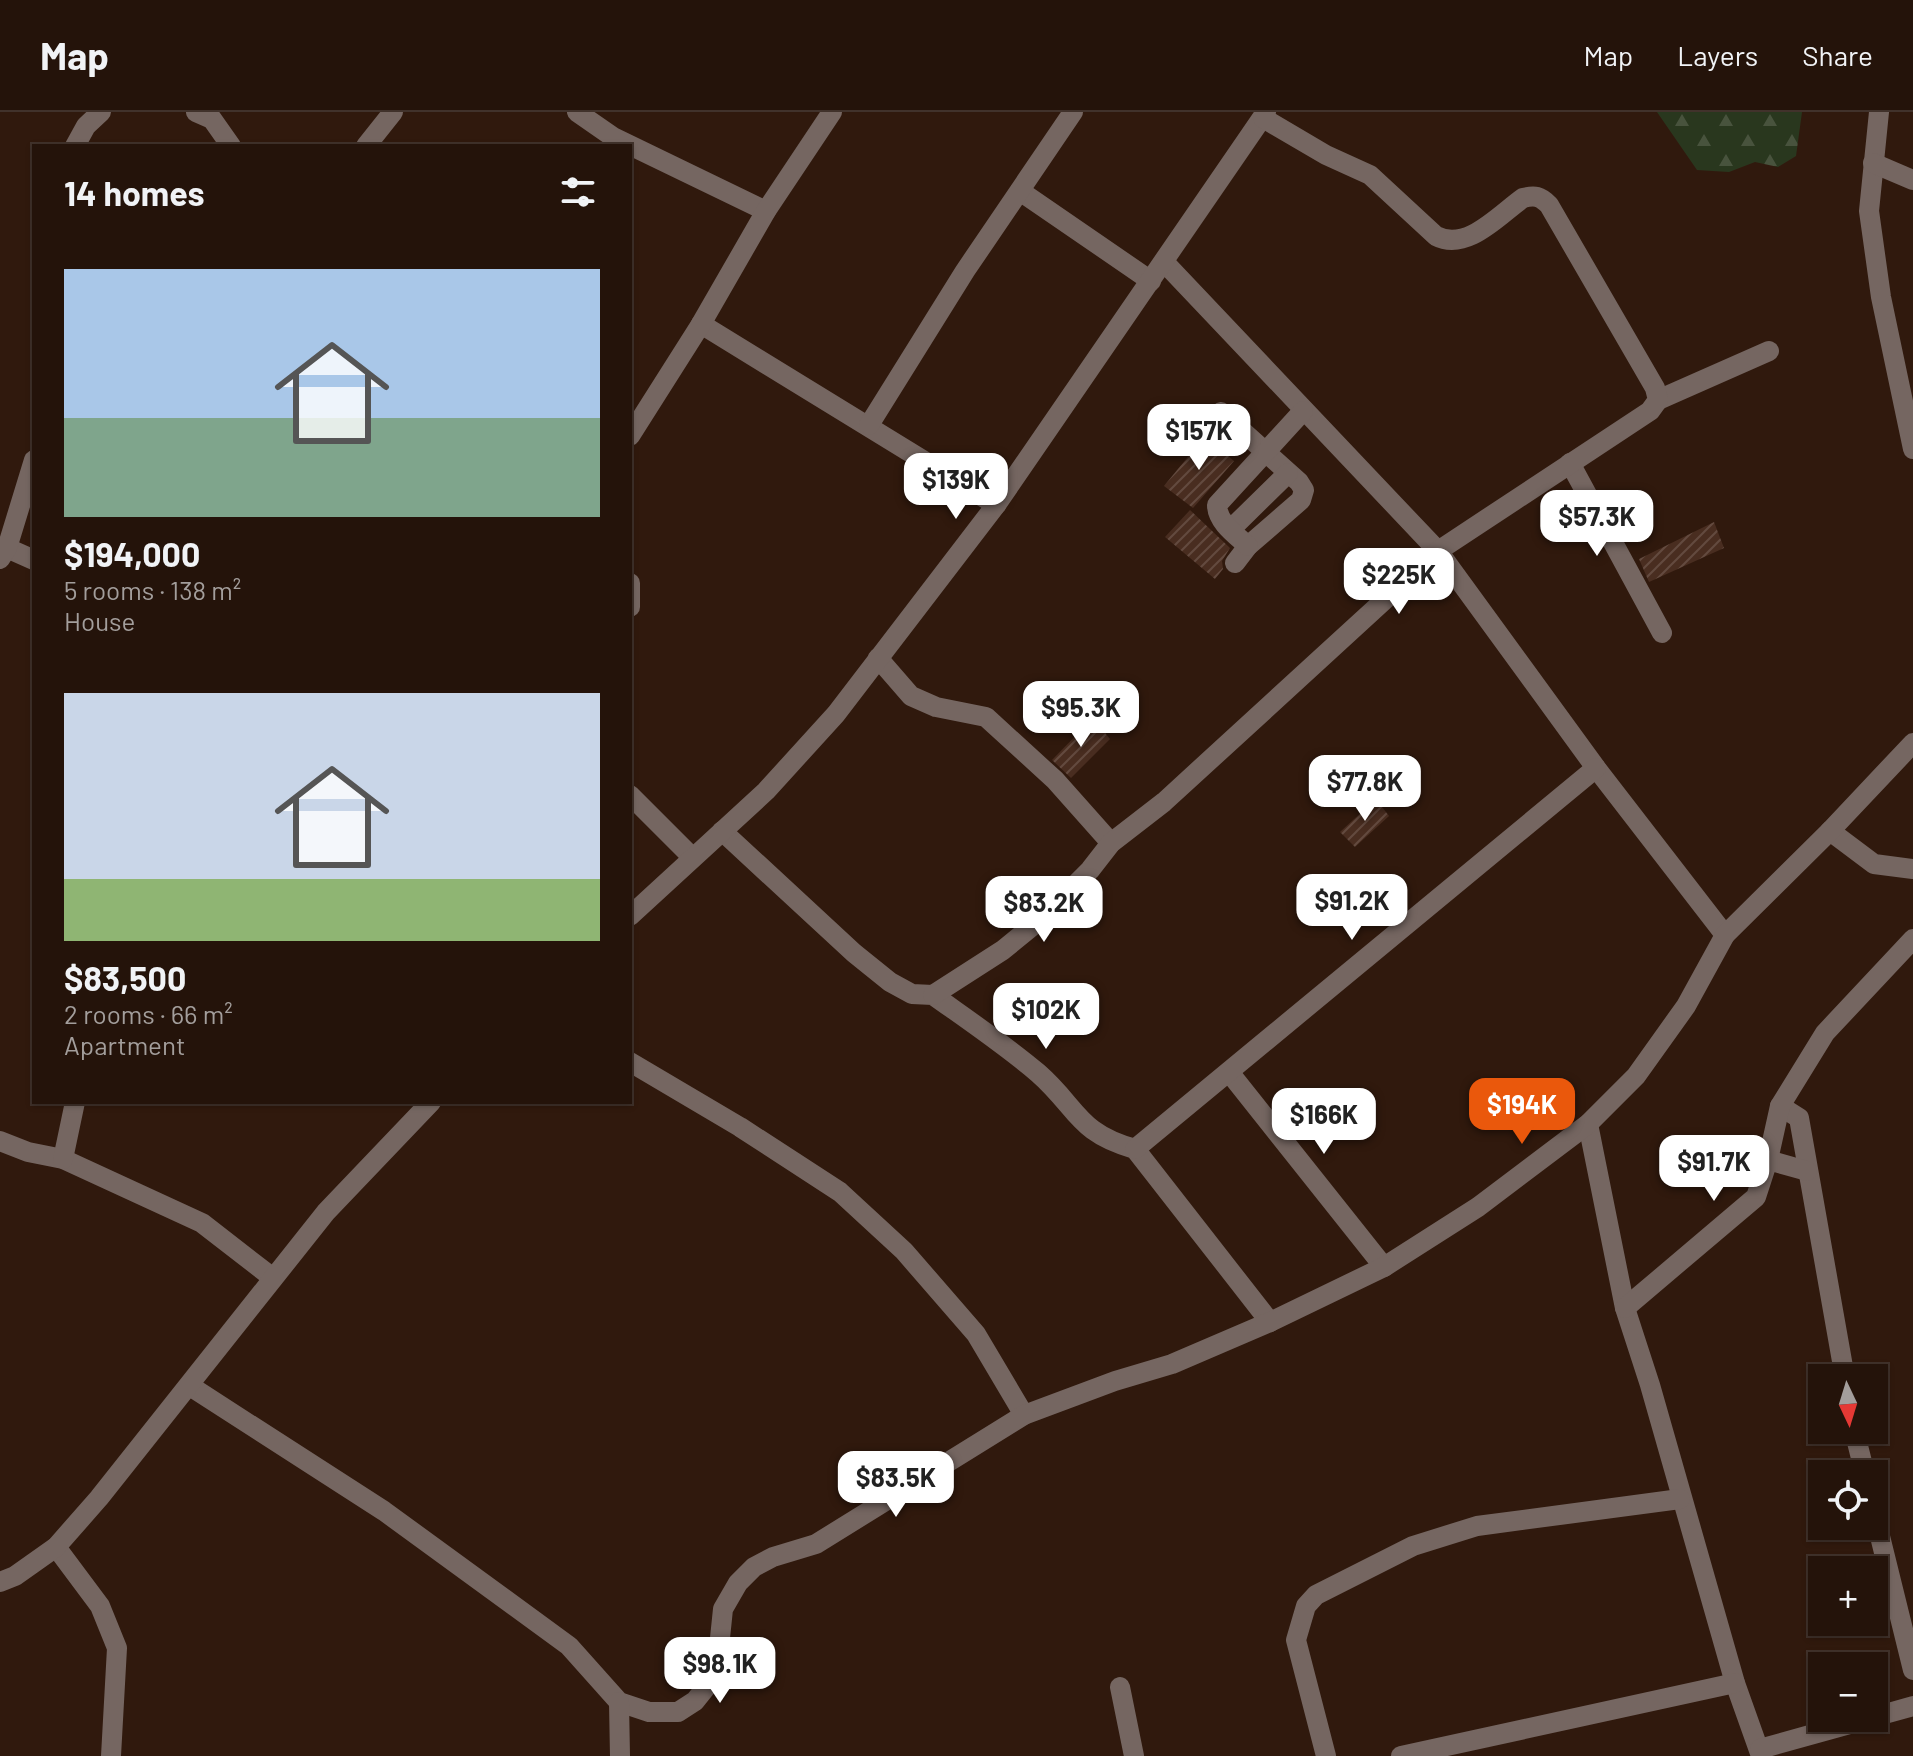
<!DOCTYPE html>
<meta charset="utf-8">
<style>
body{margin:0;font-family:Barlow,sans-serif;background:#302018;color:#f1f3f6;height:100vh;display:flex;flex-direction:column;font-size:30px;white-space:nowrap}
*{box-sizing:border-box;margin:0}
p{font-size:26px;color:#a39e9c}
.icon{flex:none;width:44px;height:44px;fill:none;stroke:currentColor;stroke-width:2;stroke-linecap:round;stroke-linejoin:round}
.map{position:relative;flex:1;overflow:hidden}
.details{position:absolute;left:32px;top:32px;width:600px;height:960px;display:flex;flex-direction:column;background:#24130a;border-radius:0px;box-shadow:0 2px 6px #0004,0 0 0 2px #41322b}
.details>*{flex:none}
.needle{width:52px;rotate:176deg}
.fabs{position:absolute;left:1808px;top:1252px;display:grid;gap:16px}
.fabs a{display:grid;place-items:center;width:80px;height:80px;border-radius:0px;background:#24130a;box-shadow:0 2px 6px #0004,0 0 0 2px #41322b;font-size:40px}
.price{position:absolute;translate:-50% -68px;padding:0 18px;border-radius:16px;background:#fff;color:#222;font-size:26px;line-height:52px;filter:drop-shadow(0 2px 4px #0008)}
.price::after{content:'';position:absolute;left:50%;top:48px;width:24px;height:18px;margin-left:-12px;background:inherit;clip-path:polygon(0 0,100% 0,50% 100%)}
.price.active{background:#ea580c;color:#fff}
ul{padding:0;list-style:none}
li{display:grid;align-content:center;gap:16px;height:424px;padding:0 32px}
li span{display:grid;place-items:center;height:248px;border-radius:0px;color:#555}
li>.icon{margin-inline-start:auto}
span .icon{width:144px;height:144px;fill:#fffc;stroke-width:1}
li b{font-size:34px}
h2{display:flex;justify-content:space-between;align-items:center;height:96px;padding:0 32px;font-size:34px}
header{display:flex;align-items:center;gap:48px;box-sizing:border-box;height:112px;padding:0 40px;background:#24130a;border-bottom:2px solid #41322b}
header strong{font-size:38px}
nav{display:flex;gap:44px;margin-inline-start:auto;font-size:28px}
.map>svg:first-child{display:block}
</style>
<header>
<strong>Map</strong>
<nav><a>Map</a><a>Layers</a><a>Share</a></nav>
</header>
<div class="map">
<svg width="1913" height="1644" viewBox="0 0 1913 1644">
<defs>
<pattern id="forest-firs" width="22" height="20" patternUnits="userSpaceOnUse" patternTransform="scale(2)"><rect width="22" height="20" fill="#29371e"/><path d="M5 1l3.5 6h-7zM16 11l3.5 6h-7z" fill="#48533d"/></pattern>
<pattern id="building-hatch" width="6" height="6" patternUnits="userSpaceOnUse" patternTransform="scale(2)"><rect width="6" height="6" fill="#492d20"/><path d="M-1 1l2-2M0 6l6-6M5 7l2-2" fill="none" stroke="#634a3f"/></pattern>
</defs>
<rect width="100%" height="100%" fill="#30190d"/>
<!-- forest -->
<path fill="url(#forest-firs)" d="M 1657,0 L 1802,0 L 1796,44 L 1778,55 L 1755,50 L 1729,60 L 1697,58 Z"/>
<!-- building -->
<g fill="url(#building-hatch)">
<path d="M 1205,324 L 1234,349 L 1193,396 L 1164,374 Z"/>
<path d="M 1190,398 L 1230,436 L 1222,449 L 1223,457 L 1215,467 L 1165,425 Z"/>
<path d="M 1714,410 L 1724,436 L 1649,470 L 1639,447 Z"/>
<path d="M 1093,606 L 1110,627 L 1071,666 L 1052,648 Z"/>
<path d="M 1376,687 L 1389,704 L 1355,735 L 1340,720 Z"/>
</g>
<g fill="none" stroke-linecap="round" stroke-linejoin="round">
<!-- minor -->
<g stroke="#756661" stroke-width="20">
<path d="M 196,0 L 212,7 L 231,34"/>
<path d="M 577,0 L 613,25 L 766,99"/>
<path d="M 1879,0 L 1869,99 L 1881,185 L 1913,337"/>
<path d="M 75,34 L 86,14 L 101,0"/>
<path d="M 366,34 L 393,0"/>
<path d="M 1873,51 L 1913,68"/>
<path d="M 1020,79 L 1151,169"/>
<path d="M 1165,151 L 1438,439 L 1596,656 L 1725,823"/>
<path d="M 701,212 L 996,393"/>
<path d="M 1658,288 L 1769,239"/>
<path d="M 1221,300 L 1299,370 L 1304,378 L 1301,388 L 1248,434 L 1235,451"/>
<path d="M 869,313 L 965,159 L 1073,0"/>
<path d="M 630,324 L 701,212 L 766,99 L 832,0"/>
<path d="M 1570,351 L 1662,521"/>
<path d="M 1231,417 L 1288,361"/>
<path d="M 1248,434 C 1236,423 1217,410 1217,393 L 1303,299"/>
<path d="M 7,436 L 34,448"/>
<path d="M 0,447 L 7,436 L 34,348"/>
<path d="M 630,471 L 630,495"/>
<path d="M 878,546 L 911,584 L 936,595 L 986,605 L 1055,668 L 1111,731"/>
<path d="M 630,683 L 692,745"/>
<path d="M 722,719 L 854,841 L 890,870 L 912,882 L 933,883 C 968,908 1005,933 1038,961 C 1078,996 1077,1021 1135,1037 L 1270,1210"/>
<path d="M 1830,719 L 1874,752 L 1913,757"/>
<path d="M 630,804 L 766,679 L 836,602 L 996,393 L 1266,0"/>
<path d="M 933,883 L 1003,838 L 1041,807 L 1090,758 L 1111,731 L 1164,690 L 1438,439 L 1650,299 L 1658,288 L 1655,276 L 1549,93 C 1540,84 1535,83 1523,86 C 1499,103 1467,140 1436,124 L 1370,63 L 1326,43 L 1263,6"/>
<path d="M 630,950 L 740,1015 L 840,1080 L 904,1139 L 976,1222 L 1024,1303"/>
<path d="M 1229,960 L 1384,1155"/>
<path d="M 1780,994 L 1799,1006 L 1845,1266"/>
<path d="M 1588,1012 L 1625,1196 L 1650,1273 L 1735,1571 L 1761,1644"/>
<path d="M 0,1029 L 28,1040 L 63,1047 L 202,1111 L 273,1166"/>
<path d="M 1135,1037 L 1596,656"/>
<path d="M 63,1047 L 75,990"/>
<path d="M 1768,1048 L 1780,994 L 1825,921 L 1913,827"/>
<path d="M 1625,1196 L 1756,1085 L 1768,1048 L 1807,1059"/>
<path d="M 190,1274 L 384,1399 L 569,1534 L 619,1590 L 649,1600 L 678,1600 L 695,1589 L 707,1574 L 717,1555 L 723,1497 L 738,1471 L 754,1455 L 773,1445 L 816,1432 L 1024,1303 L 1115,1269 L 1172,1252 L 1270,1210 L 1384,1155 L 1478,1095 L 1588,1012 L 1636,964 L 1686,894 L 1725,823 L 1830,719 L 1913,631"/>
<path d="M 1854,1318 L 1865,1362"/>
<path d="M 1874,1400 L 1913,1558"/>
<path d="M 56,1435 L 100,1494 L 117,1536 L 111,1644"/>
<path d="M 0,1470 L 15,1464 L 56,1435 L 99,1386 L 326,1100 L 431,990"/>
<path d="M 1120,1575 L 1134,1644"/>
<path d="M 619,1590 L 620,1644"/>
<path d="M 1874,1605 L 1913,1594"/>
<path d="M 1760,1637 L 1871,1606"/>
<path d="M 1326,1644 L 1296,1528 L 1306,1494 L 1316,1483 L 1413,1434 L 1477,1414 L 1680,1387"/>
<path d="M 1401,1644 L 1735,1571"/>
</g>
</g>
</svg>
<div class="fabs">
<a><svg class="needle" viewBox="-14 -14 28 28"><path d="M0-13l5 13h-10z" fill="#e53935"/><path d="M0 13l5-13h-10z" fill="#a39e9c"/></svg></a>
<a><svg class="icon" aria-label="locate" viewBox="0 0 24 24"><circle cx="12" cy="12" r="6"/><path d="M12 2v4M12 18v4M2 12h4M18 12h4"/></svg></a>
<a>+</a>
<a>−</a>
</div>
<b class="price" style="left:1199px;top:360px">$157K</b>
<b class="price" style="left:956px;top:409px">$139K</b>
<b class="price" style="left:1597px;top:446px">$57.3K</b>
<b class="price" style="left:1399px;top:504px">$225K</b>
<b class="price" style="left:1081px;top:637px">$95.3K</b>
<b class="price" style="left:1365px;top:711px">$77.8K</b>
<b class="price" style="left:1352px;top:830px">$91.2K</b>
<b class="price" style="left:1044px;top:832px">$83.2K</b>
<b class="price" style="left:1046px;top:939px">$102K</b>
<b class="price active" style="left:1522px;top:1034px">$194K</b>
<b class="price" style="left:1324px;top:1044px">$166K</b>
<b class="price" style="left:1714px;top:1091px">$91.7K</b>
<b class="price" style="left:896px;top:1407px">$83.5K</b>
<b class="price" style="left:720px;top:1593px">$98.1K</b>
<section class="details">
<h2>14 homes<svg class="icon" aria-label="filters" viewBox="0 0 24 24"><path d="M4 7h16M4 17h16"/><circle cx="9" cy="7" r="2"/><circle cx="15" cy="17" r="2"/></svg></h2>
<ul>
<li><span style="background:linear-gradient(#a9c7e8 60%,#7fa58c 0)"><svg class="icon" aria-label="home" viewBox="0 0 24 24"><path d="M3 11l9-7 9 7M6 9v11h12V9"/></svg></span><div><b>$194,000</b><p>5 rooms · 138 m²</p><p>House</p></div></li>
<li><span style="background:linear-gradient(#c9d6e8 75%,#8fb573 0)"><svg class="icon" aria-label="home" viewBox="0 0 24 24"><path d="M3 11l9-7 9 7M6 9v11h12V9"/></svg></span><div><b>$83,500</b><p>2 rooms · 66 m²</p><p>Apartment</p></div></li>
</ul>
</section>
</div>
